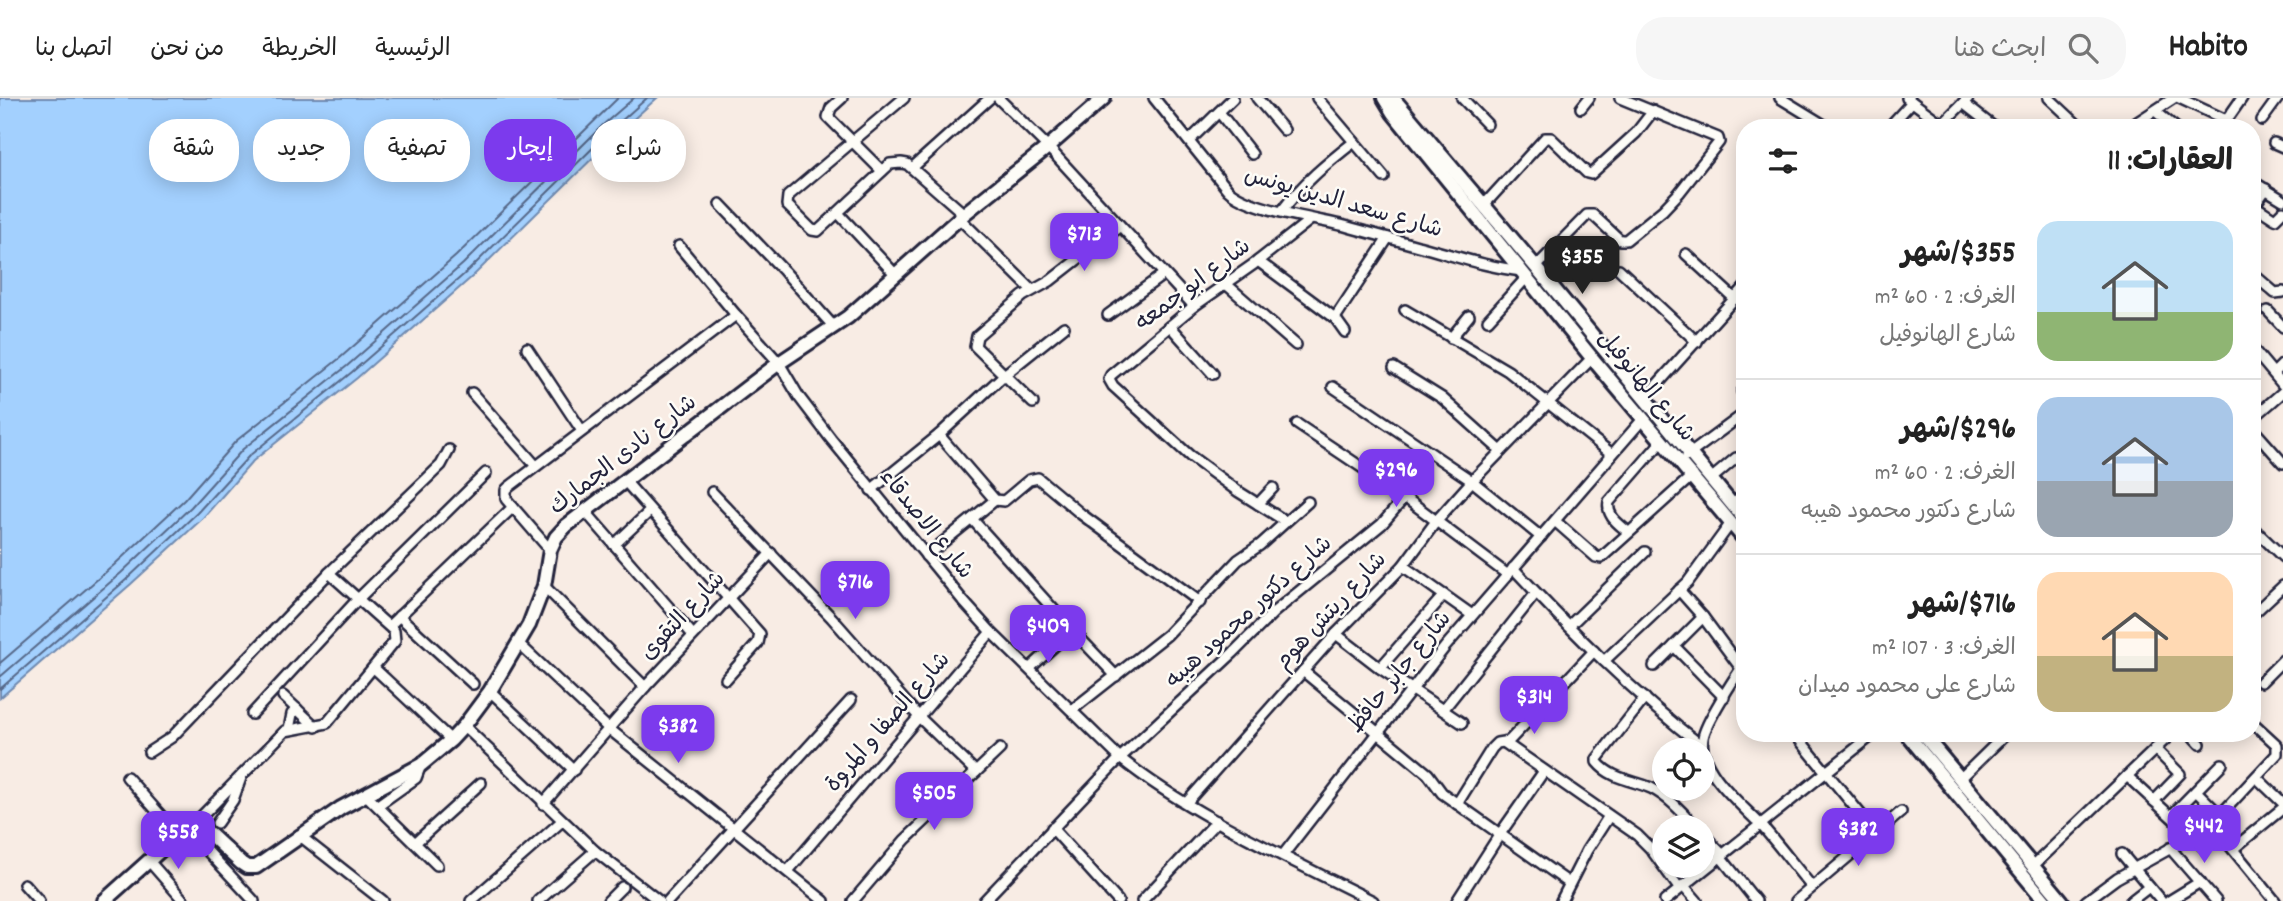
<!DOCTYPE html>
<html lang="ar">
<meta charset="utf-8">
<style>
:root{--surface:#fff;--page:#f6f6f6;--text:#222;--muted:#767676;--line:#e0e0e0;--accent:#7c3aed}
body{margin:0;font-family:Dekko,"Playpen Sans Arabic",sans-serif;background:var(--page);color:var(--text);direction:rtl;height:100vh;display:flex;flex-direction:column;font-size:26px;white-space:nowrap}
*{box-sizing:border-box;margin:0}
p{font-size:23px;color:var(--muted)}
.icon{flex:none;width:38px;height:38px;fill:none;stroke:currentColor;stroke-width:2;stroke-linecap:round;stroke-linejoin:round}
.map{position:relative;flex:1;overflow:hidden;direction:ltr}
.side{position:absolute;left:1736px;top:21px;width:525px;height:623px;display:flex;flex-direction:column;background:var(--surface);border-radius:28px;box-shadow:0 4px 18px #0003;direction:rtl}
.side>*{flex:none}
.banner{position:absolute;left:21px;top:21px;width:665px;height:63px;direction:rtl;display:flex;gap:14px}
.fabs{position:absolute;left:1652px;top:640px;display:grid;gap:14px}
.fabs a{display:grid;place-items:center;width:63px;height:63px;border-radius:50%;background:var(--surface);box-shadow:0 4px 18px #0003;font-size:35px}
.price{position:absolute;translate:-50% -60px;padding:0 16px;border-radius:14px;background:var(--accent);color:#fff;font-size:23px;line-height:46px;filter:drop-shadow(0 2px 4px #0008)}
.price::after{content:'';position:absolute;left:50%;top:42px;width:21px;height:16px;margin-left:-10px;background:inherit;clip-path:polygon(0 0,100% 0,50% 100%)}
.price.current{background:#222;color:#fff}
ul{padding:0;list-style:none}
li{display:flex;align-items:center;gap:21px;height:175px;padding:0 28px}
li+li{border-top:2px solid var(--line)}
li span{display:grid;place-items:center;flex:none;width:196px;height:140px;border-radius:21px;color:#555}
li>.icon{margin-inline-start:auto}
span .icon{width:84px;height:84px;fill:#fffc;stroke-width:1}
li b{font-size:30px}
h2{display:flex;justify-content:space-between;align-items:center;height:84px;padding:0 28px;font-size:30px}
.tag{padding:0 24px;border-radius:28px;background:var(--surface);box-shadow:0 4px 18px #0003;font-size:24px;line-height:63px}
.tag.current{background:var(--accent);color:#fff}
header{display:flex;align-items:center;gap:42px;box-sizing:border-box;height:98px;padding:0 35px;background:var(--surface);border-bottom:2px solid var(--line)}
header strong{font-size:33px}
nav{display:flex;gap:38px;margin-inline-start:auto;font-size:24px}
.search{width:490px;height:63px;background:var(--page);display:flex;align-items:center;gap:18px;box-sizing:border-box;padding:0 24px;border-radius:28px;color:var(--muted);font-size:26px}
.map>svg:first-child{display:block}
</style>
<header>
<strong>Habito</strong>
<div class="search"><svg class="icon" aria-label="search" viewBox="0 0 24 24"><circle cx="10" cy="10" r="6"/><path d="M15 15l6 6"/></svg>ابحث هنا</div>
<nav><a>الرئيسية</a><a>الخريطة</a><a>من نحن</a><a>اتصل بنا</a></nav>
</header>
<div class="map">
<svg width="2283" height="803" viewBox="0 0 2283 803">
<rect width="100%" height="100%" fill="#f8ece4"/>
<filter id="ink" filterUnits="userSpaceOnUse"><feTurbulence type="fractalNoise" baseFrequency=".0143" numOctaves="2"/><feDisplacementMap in="SourceGraphic" scale="14" xChannelSelector="R" yChannelSelector="G"/><feConvolveMatrix kernelMatrix="1 2 1 2 8 2 1 2 1" color-interpolation-filters="sRGB"/></filter>
<g filter="url(#ink)">
<polygon fill="#a3d0fe" stroke="#6f8ab0" stroke-width="2" points="0,0 657,0 615,38 473,178 357,280 253,363 203,420 131,486 0,600"/>
<g fill="none" stroke-linecap="round" stroke-linejoin="round">
<g stroke="#566889" stroke-width="2">
<polyline points="0,565 114,467 184,402 236,343 340,260 456,158 618,0"/>
<polyline points="0,579 121,475 191,409 243,351 347,268 463,166 604,26 634,0"/>
<polyline points="0,591 127,481 197,415 249,358 352,274 469,172 610,33 647,0"/>
</g>
<g stroke="#22223b" stroke-width="14">
<g id="street">
<polyline points="842,0 831,10 828,19 882,73"/>
<polyline points="904,0 788,98 787,107 812,132 818,133 890,66 901,65 907,66 964,116"/>
<polyline points="998,0 1048,49 1194,208"/>
<path d="M1154,0L1228,92C1248,111 1316,121 1345,128C1369,135 1394,141 1418,148C1453,157 1485,169 1522,173"/>
<polyline points="1257,0 1284,32"/>
<polyline points="1317,0 1384,79"/>
<polyline points="1462,0 1487,26"/>
<polyline points="1780,0 1829,30"/>
<polyline points="1907,0 1942,26"/>
<polyline points="2049,0 2081,30"/>
<polyline points="2179,0 2224,21 2228,20 2242,0"/>
<polyline points="1963,5 1995,30"/>
<polyline points="1581,10 1589,0"/>
<polyline points="2155,13 2176,30"/>
<polyline points="1219,14 1252,56"/>
<polyline points="2262,22 2278,0"/>
<polyline points="1940,28 1968,0"/>
<polyline points="1888,30 1912,4"/>
<polyline points="2128,30 2174,0"/>
<polyline points="1189,43 1233,0"/>
<polyline points="2274,45 2283,49"/>
<polyline points="912,70 990,0"/>
<polyline points="2252,83 2283,102"/>
<polyline points="720,106 784,173 834,229"/>
<polyline points="1484,107 1545,40 1551,40 1587,75 1591,76 1636,35 1653,13"/>
<polyline points="2255,108 2275,121 2283,113"/>
<polyline points="2252,111 2266,91"/>
<path d="M1282,113C1303,85 1327,65 1354,44"/>
<polyline points="838,115 896,177"/>
<polyline points="959,120 1032,192"/>
<path d="M679,148L736,217L779,265L799,299L831,341L964,504L991,534L1120,660C1192,718 1291,761 1373,803"/>
<polyline points="1686,156 1735,201"/>
<polyline points="1258,163 1335,220 1345,234"/>
<polyline points="1536,169 1587,117 1593,117 1620,142 1626,142 1663,112 1679,95 1719,44 1718,40 1620,0"/>
<polyline points="1619,171 1697,244"/>
<polyline points="2252,175 2275,195 2283,194"/>
<polyline points="1226,186 1296,247"/>
<polyline points="1405,212 1508,273 1612,356"/>
<polyline points="2268,213 2283,229"/>
<polyline points="1108,217 1164,176"/>
<polyline points="1335,220 1388,140"/>
<polyline points="1488,222 1527,179"/>
<polyline points="1170,228 1213,276"/>
<polyline points="1451,240 1469,218"/>
<polyline points="527,250 582,333"/>
<polyline points="2252,250 2283,287"/>
<polyline points="1394,270 1442,300 1501,353"/>
<polyline points="2274,275 2283,266"/>
<polyline points="1333,289 1472,383 1541,439"/>
<polyline points="1742,294 1745,296"/>
<polyline points="472,295 536,368"/>
<polyline points="1645,300 1745,189"/>
<polyline points="1033,305 975,248 977,238 1023,198 1050,183 1119,129"/>
<polyline points="2252,321 2283,294"/>
<polyline points="1297,326 1391,389 1508,477"/>
<polyline points="2252,330 2283,365"/>
<polyline points="939,337 995,402 1004,403 1029,382 1038,380 1081,416 1200,504"/>
<polyline points="1687,358 1745,315"/>
<polyline points="1711,381 1736,360"/>
<polyline points="625,383 760,536 758,545 726,581"/>
<polyline points="871,392 939,337 1004,277 1064,229"/>
<polyline points="712,394 832,520 920,620 976,674"/>
<polyline points="1258,406 1273,390"/>
<polyline points="1732,407 1745,396"/>
<polyline points="585,413 693,537"/>
<polyline points="972,421 1072,532 1116,578"/>
<polyline points="1285,423 1239,394 1190,358 1113,288 1109,281 1111,277 1194,208 1254,166 1310,122"/>
<polyline points="1555,423 1596,459 1601,460 1693,377"/>
<polyline points="2255,432 2283,459"/>
<path d="M1628,434C1619,426 1606,418 1609,404L1662,343"/>
<polyline points="614,447 650,413"/>
<polyline points="550,452 506,401 506,392 509,389 736,217"/>
<polyline points="926,458 995,402"/>
<polyline points="1403,468 1472,517"/>
<path d="M1513,470C1572,533 1633,595 1702,648"/>
<polyline points="544,488 645,589"/>
<polyline points="1679,492 1703,519 1743,573"/>
<polyline points="2252,517 2283,488"/>
<polyline points="399,518 473,586"/>
<polyline points="389,528 513,409"/>
<polyline points="1569,528 1645,454"/>
<polyline points="1336,536 1380,570 1462,625"/>
<polyline points="518,545 608,630 824,803"/>
<polyline points="1674,548 1724,599"/>
<polyline points="1604,563 1688,484 1731,425"/>
<path d="M1745,565C1735,579 1705,625 1703,640C1697,671 1742,707 1761,727C1779,747 1795,769 1812,789"/>
<polyline points="1654,568 1703,519"/>
<polyline points="374,570 451,642"/>
<polyline points="1030,570 1072,532"/>
<polyline points="1380,570 1444,497"/>
<polyline points="1303,573 1428,676 1442,695 1569,785"/>
<polyline points="2261,584 2283,562"/>
<polyline points="490,593 574,672"/>
<polyline points="283,598 316,629"/>
<path d="M1645,600L1597,661V664C1611,681 1632,682 1651,690C1669,699 1683,715 1697,730"/>
<polyline points="1072,612 1167,537 1238,462 1260,447 1308,404"/>
<polyline points="1443,612 1536,495"/>
<polyline points="252,616 358,501 486,375"/>
<polyline points="464,628 595,753 659,803"/>
<polyline points="289,631 292,616 297,611"/>
<polyline points="1794,635 1876,735"/>
<polyline points="2190,635 2200,646"/>
<polyline points="1505,645 1637,737 1650,750 1679,790"/>
<polyline points="149,654 172,639 329,475 441,367 449,352"/>
<polyline points="2127,678 2204,749"/>
<polyline points="127,679 178,737"/>
<polyline points="2256,679 2283,705"/>
<polyline points="1960,681 2007,635"/>
<polyline points="2196,693 2221,718"/>
<polyline points="365,696 437,767"/>
<polyline points="2154,703 2180,676 2155,651"/>
<polyline points="1187,704 1336,536 1403,468 1437,422 1472,383 1592,260"/>
<polyline points="543,706 645,589 771,455"/>
<polyline points="1457,706 1492,650 1497,645 1509,643 1594,553"/>
<polyline points="378,707 416,680 421,667"/>
<polyline points="2171,718 2222,666"/>
<polyline points="195,725 285,633 327,625 395,543 394,533 329,475"/>
<polyline points="217,725 233,702 242,677"/>
<polyline points="2213,727 2275,803"/>
<polyline points="186,730 254,803"/>
<polyline points="1052,730 1118,803"/>
<polyline points="1703,736 1722,756"/>
<polyline points="299,737 383,803"/>
<polyline points="415,745 481,685"/>
<polyline points="2170,750 2216,803"/>
<polyline points="2233,751 2283,710"/>
<polyline points="2122,756 2161,803"/>
<polyline points="1283,757 1445,549 1643,321"/>
<polyline points="1720,758 1756,803"/>
<polyline points="149,763 184,803"/>
<polyline points="2033,768 2172,635"/>
<polyline points="788,773 991,534"/>
<polyline points="24,786 39,803"/>
<polyline points="1683,787 1697,803"/>
<polyline points="471,803 562,723"/>
<polyline points="538,803 595,753"/>
<polyline points="608,803 622,789"/>
<polyline points="668,803 851,602"/>
<polyline points="853,803 905,742 1000,651"/>
<polyline points="984,803 1120,660 1233,555 1274,514 1382,426 1405,399"/>
<polyline points="1142,803 1217,723"/>
<polyline points="1457,803 1500,736 1544,673"/>
<polyline points="1561,803 1587,752 1609,718"/>
<polyline points="1665,803 1875,635"/>
<polyline points="1796,803 1901,714"/>
<polyline points="2086,803 2117,780 2209,729 2277,656 2277,647 2252,624"/>
<polyline points="2131,803 2149,789"/>
<polyline points="2169,803 2200,784"/>
</g>
</g>
<g stroke="#22223b" stroke-width="18">
<g id="secondary">
<polyline points="1384,0 1393,15 1592,260 1745,442"/>
<polyline points="1393,0 1536,169 1745,422"/>
<polyline points="1906,635 2045,803"/>
<polyline points="1922,635 2062,803"/>
<polyline points="104,803 191,725 200,727 241,765 247,769 256,769 341,710 421,667 451,642 464,628 490,593 529,527 544,488 550,452 556,439 566,428 779,265 848,219 964,116 1048,49 1104,0"/>
</g>
</g>
<use href="#street" stroke="#fdfcf7" stroke-width="9"/>
<use href="#secondary" stroke="#fdfcf7" stroke-width="12"/>
</g>
</g>
<g text-anchor="middle" dominant-baseline="central" stroke-width="5" stroke-linejoin="round" paint-order="stroke">
<g font-size="23" fill="#22223b" stroke="#fdfcf7">
<text transform="translate(1343 106) rotate(16)">شارع سعد الدين يونس</text>
<text transform="translate(1194 188) rotate(-37)">شارع ابو جمعه</text>
<text transform="translate(1645 289) rotate(50)">شارع الهانوفيل</text>
<text transform="translate(624 358) rotate(-38)">شارع نادى الجمارك</text>
<text transform="translate(925 427) rotate(51)">شارع الاصدقاء</text>
<text transform="translate(1332 514) rotate(-47)">شارع ريتش هوم</text>
<text transform="translate(1250 515) rotate(-42)">شارع دكتور محمود هيبه</text>
<text transform="translate(684 519) rotate(-47)">شارع التقوى</text>
<text transform="translate(1401 575) rotate(-51)">شارع جابر حافظ</text>
<text transform="translate(889 625) rotate(-49)">شارع الصفا و المروة</text>
</g>
</g>
</svg>
<div class="fabs">
<a><svg class="icon" aria-label="locate" viewBox="0 0 24 24"><circle cx="12" cy="12" r="6"/><path d="M12 2v4M12 18v4M2 12h4M18 12h4"/></svg></a>
<a><svg class="icon" aria-label="layers" viewBox="0 0 24 24"><path d="M12 4l9 5-9 5-9-5zM3 14l9 5 9-5"/></svg></a>
</div>
<b class="price" style="left:1084px;top:175px">$713</b>
<b class="price current" style="left:1582px;top:198px">$355</b>
<b class="price" style="left:1396px;top:411px">$296</b>
<b class="price" style="left:855px;top:523px">$716</b>
<b class="price" style="left:1048px;top:567px">$409</b>
<b class="price" style="left:1534px;top:638px">$314</b>
<b class="price" style="left:678px;top:667px">$382</b>
<b class="price" style="left:934px;top:734px">$505</b>
<b class="price" style="left:2204px;top:767px">$442</b>
<b class="price" style="left:1858px;top:770px">$382</b>
<b class="price" style="left:178px;top:773px">$558</b>
<div class="banner">
<a class="tag">شراء</a>
<a class="tag current">إيجار</a>
<a class="tag">تصفية</a>
<a class="tag">جديد</a>
<a class="tag">شقة</a>
</div>
<section class="side">
<h2>العقارات: 11<svg class="icon" aria-label="filters" viewBox="0 0 24 24"><path d="M4 7h16M4 17h16"/><circle cx="9" cy="7" r="2"/><circle cx="15" cy="17" r="2"/></svg></h2>
<ul>
<li><span style="background:linear-gradient(#bfe0f5 65%,#8fb573 0)"><svg class="icon" aria-label="home" viewBox="0 0 24 24"><path d="M3 11l9-7 9 7M6 9v11h12V9"/></svg></span><div><b>$355/شهر</b><p>الغرف: 2 · 60 m²</p><p>شارع الهانوفيل</p></div></li>
<li><span style="background:linear-gradient(#a9c7e8 60%,#9aa5b1 0)"><svg class="icon" aria-label="home" viewBox="0 0 24 24"><path d="M3 11l9-7 9 7M6 9v11h12V9"/></svg></span><div><b>$296/شهر</b><p>الغرف: 2 · 60 m²</p><p>شارع دكتور محمود هيبه</p></div></li>
<li><span style="background:linear-gradient(#ffd9b3 60%,#c2b280 0)"><svg class="icon" aria-label="home" viewBox="0 0 24 24"><path d="M3 11l9-7 9 7M6 9v11h12V9"/></svg></span><div><b>$716/شهر</b><p>الغرف: 3 · 107 m²</p><p>شارع على محمود ميدان</p></div></li>
</ul>
</section>
</div>
